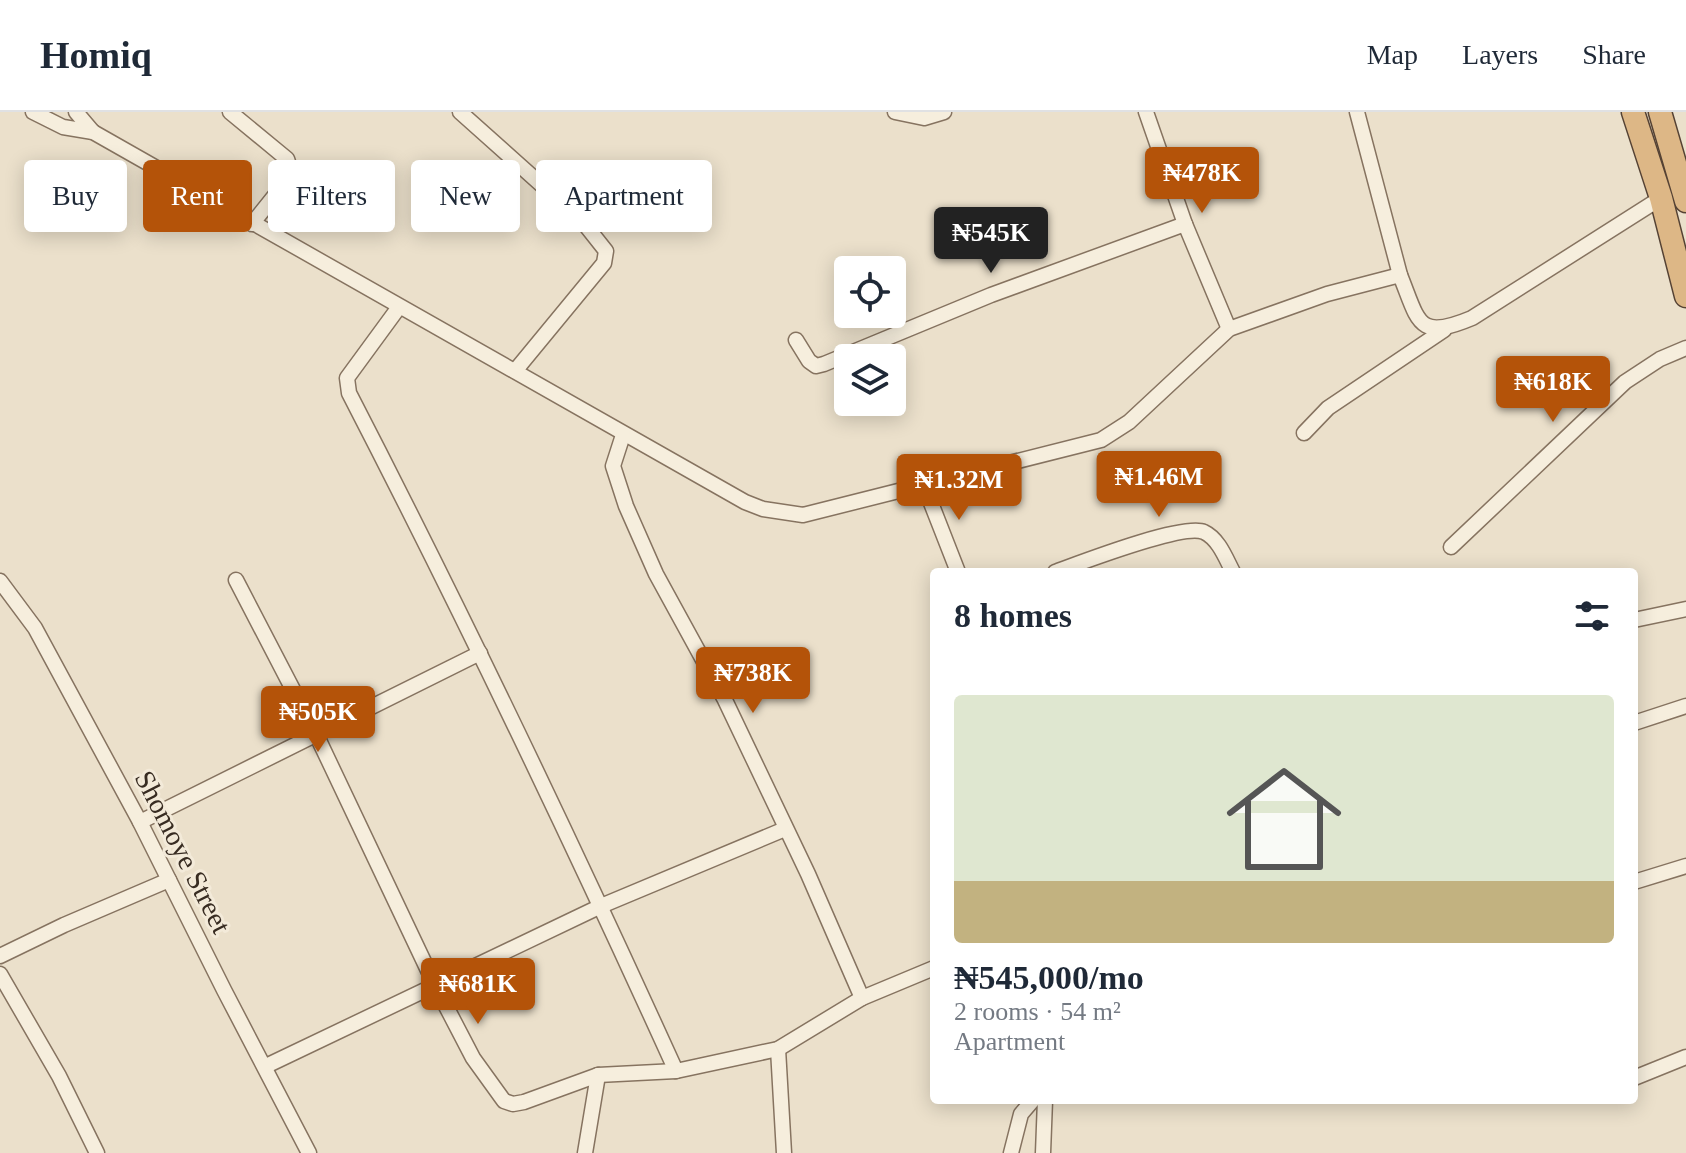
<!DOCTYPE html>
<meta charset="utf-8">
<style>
:root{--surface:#fff;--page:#f6f6f7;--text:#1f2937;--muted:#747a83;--line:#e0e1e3;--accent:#b45309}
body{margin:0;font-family:"Times New Roman",serif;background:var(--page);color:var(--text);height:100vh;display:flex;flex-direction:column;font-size:30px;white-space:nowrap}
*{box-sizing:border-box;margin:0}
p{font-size:26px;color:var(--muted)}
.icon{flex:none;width:44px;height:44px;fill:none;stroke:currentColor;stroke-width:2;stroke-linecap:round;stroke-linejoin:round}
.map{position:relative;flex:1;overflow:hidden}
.sheet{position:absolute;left:930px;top:456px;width:708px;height:536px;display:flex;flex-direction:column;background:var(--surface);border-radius:8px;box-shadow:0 4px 20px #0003}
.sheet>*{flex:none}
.top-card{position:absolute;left:24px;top:48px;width:760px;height:72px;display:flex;gap:16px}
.tools{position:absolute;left:834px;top:144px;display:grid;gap:16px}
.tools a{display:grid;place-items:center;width:72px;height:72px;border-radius:8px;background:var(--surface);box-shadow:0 4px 20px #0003;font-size:40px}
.price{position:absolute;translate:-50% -68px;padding:0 18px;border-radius:8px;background:var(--accent);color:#fff;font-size:26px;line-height:52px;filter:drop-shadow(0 2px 4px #0008)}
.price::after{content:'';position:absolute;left:50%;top:48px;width:24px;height:18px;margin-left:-12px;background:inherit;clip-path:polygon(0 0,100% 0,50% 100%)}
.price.on{background:#222;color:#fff}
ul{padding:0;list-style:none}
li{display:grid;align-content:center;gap:16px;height:424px;padding:0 24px}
li span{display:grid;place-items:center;height:248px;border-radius:8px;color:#555}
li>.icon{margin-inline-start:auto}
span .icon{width:144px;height:144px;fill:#fffc;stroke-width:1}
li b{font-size:34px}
h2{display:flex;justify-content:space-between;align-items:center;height:96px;padding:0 24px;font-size:34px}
.chip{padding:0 28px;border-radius:8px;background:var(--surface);box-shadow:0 4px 20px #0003;font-size:28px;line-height:72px}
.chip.on{background:var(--accent);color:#fff}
header{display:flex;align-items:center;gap:48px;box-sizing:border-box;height:112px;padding:0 40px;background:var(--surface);border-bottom:2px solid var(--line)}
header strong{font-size:38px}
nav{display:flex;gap:44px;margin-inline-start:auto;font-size:28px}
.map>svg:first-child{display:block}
</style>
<header>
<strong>Homiq</strong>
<nav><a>Map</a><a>Layers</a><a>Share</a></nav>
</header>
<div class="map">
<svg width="1686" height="1041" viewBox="0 0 1686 1041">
<rect width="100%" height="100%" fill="#ebe0cb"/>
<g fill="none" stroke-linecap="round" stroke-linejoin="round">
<g stroke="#867360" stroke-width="17">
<g id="minor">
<path d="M33,0L63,15L93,20L745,390L763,397L803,403L1101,328L1129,310L1229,217L1327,182L1400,163C1419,210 1417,229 1472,206L1661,86"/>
<polyline points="76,0 93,20"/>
<polyline points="230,0 287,47 292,62 252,112"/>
<polyline points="460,0 583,110 606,139 604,151 515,259"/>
<polyline points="895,0 924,6 944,0"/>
<polyline points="1146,0 1185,112 1229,217"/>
<polyline points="1357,0 1400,163"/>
<path d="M399,195L347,266L349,281C464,504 572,730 676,959"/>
<polyline points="796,228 809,249 816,254 824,252 991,183 1185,112"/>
<polyline points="1304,321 1328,296 1444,218"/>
<polyline points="623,323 613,354 626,394 656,462 725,588 808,762 862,886"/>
<polyline points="924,373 958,460"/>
<polyline points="1451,435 1625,270 1660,247 1686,236"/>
<path d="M1055,460C1080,451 1183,411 1204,420C1219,427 1226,447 1233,460"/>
<polyline points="236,468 316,622 435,873 473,946 504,989 513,992 524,990 598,963 676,959 778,937 862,886 934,856"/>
<polyline points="0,469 35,516 140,710 224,878 309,1041"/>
<polyline points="1634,508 1686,497"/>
<polyline points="1634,611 1686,594"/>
<polyline points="140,710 480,541"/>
<polyline points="1634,770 1686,754"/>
<polyline points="0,844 64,813 169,768"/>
<polyline points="0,862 59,964 97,1041"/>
<polyline points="778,937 784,1041"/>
<polyline points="266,954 601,794 785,717"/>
<polyline points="1634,966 1686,945"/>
<polyline points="585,1041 598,963"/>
<polyline points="1011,1041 1021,1002 1033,988"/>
<polyline points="1043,1041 1045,988"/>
</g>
</g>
<g stroke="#554234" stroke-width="25">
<g id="trunk">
<polyline points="1633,0 1661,86 1686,184"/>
<polyline points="1660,0 1686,89"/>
</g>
</g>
<use href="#minor" stroke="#f6eedd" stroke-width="14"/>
<use href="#trunk" stroke="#ddb786" stroke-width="22"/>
</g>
<g text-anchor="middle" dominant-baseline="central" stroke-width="6" stroke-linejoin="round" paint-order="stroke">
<g font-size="28" fill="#382c22" stroke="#f3ead9">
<text transform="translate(183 740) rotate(63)">Shomoye Street</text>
</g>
</g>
</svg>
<div class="tools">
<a><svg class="icon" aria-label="locate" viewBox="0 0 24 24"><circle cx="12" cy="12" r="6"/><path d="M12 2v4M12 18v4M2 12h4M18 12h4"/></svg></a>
<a><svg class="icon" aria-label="layers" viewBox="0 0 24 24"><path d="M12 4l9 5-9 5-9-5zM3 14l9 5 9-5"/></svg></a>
</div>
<b class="price" style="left:1202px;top:103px">₦478K</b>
<b class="price on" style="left:991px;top:163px">₦545K</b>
<b class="price" style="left:1553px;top:312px">₦618K</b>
<b class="price" style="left:1159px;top:407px">₦1.46M</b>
<b class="price" style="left:959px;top:410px">₦1.32M</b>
<b class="price" style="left:753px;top:603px">₦738K</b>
<b class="price" style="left:318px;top:642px">₦505K</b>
<b class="price" style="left:478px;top:914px">₦681K</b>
<div class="top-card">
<a class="chip">Buy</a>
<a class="chip on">Rent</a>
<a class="chip">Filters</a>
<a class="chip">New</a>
<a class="chip">Apartment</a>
</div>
<section class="sheet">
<h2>8 homes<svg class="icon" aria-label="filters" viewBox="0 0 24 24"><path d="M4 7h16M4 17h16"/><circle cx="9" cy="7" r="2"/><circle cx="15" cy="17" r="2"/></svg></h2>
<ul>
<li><span style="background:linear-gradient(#dfe7d0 75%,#c2b280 0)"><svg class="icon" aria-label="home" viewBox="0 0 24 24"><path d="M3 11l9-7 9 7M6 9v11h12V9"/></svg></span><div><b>₦545,000/mo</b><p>2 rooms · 54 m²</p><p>Apartment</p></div></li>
</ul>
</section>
</div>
